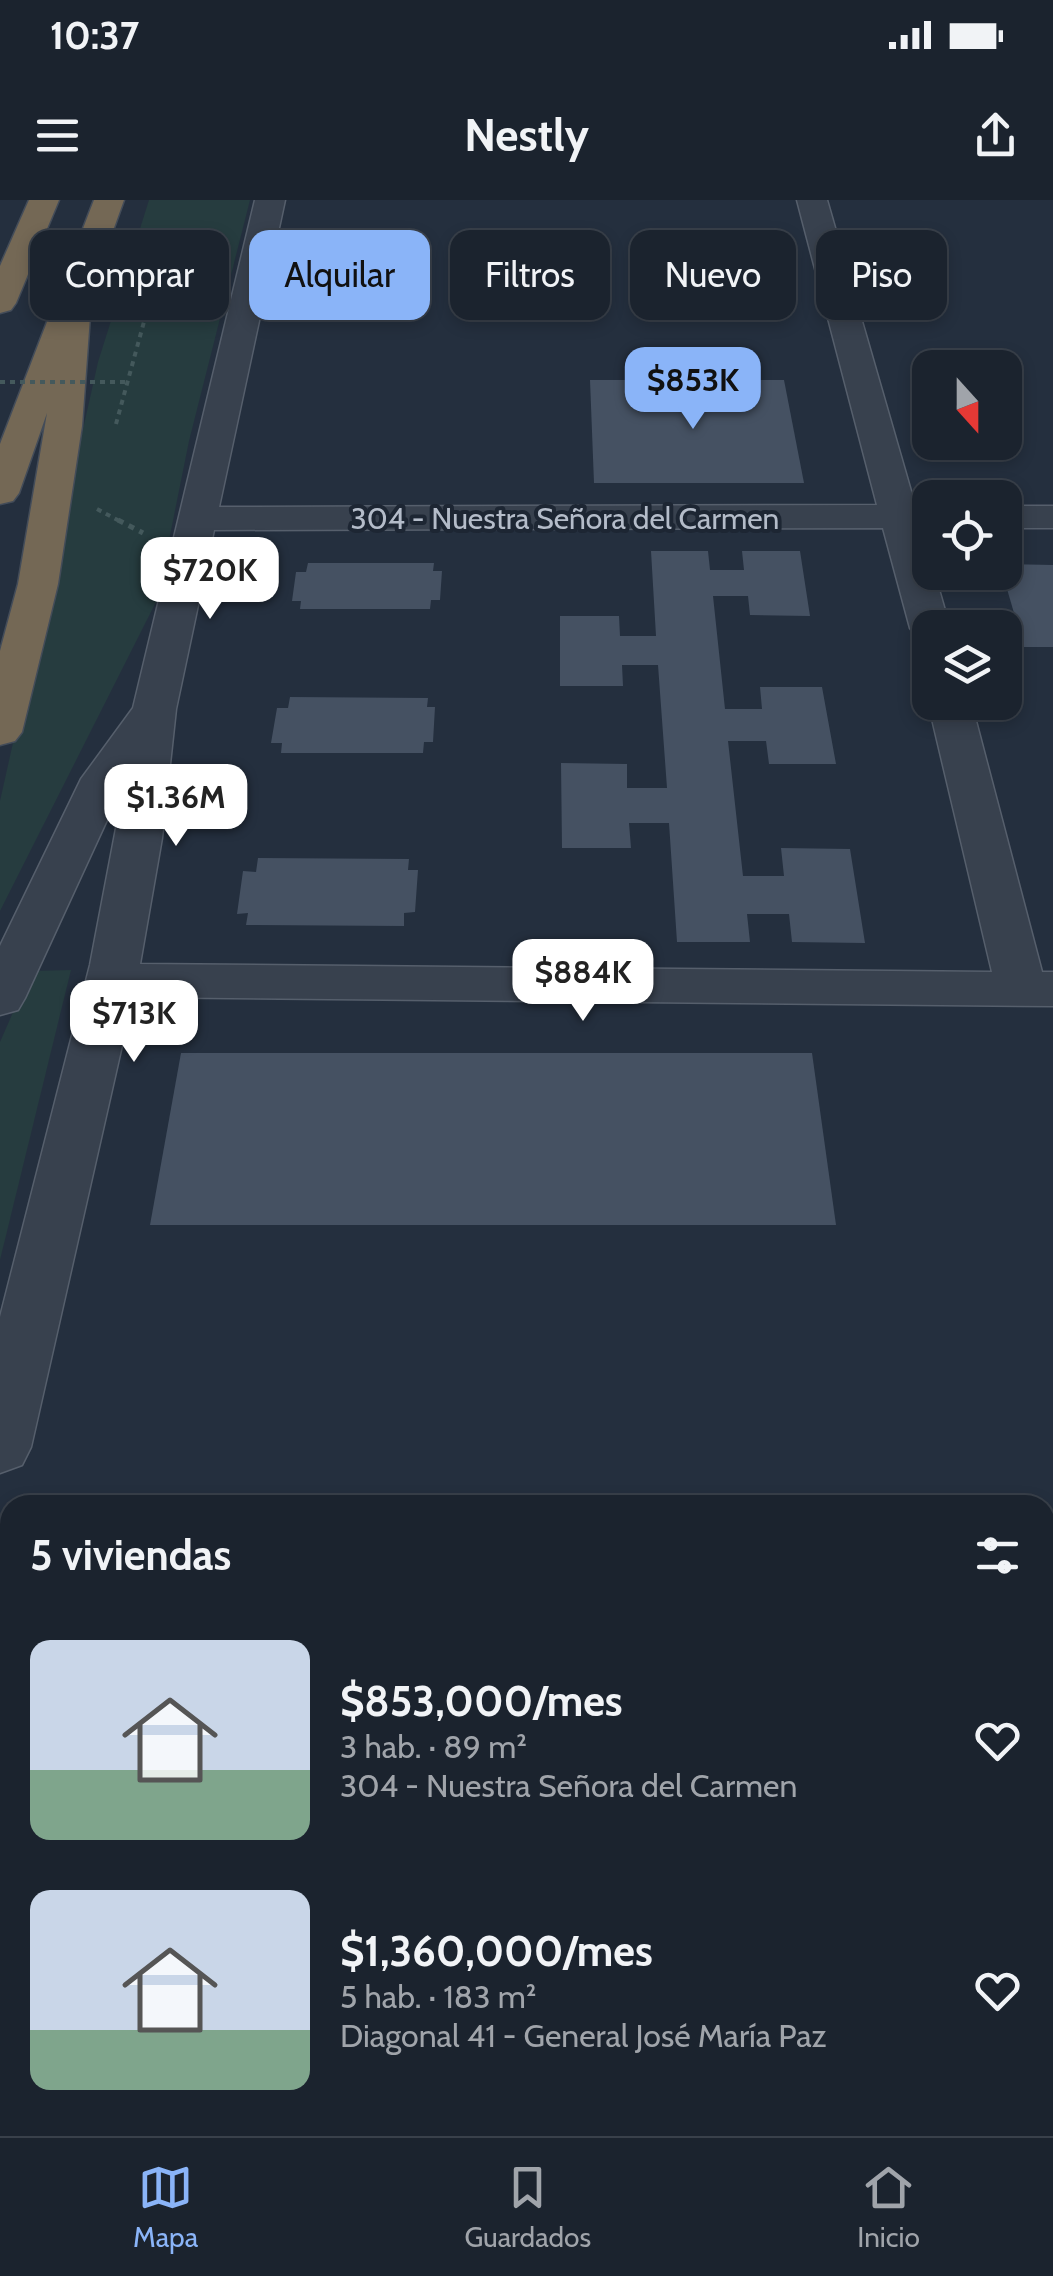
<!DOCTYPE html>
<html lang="es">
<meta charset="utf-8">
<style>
:root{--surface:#1b232e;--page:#282f3a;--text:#f1f3f6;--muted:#a0a4aa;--line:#39404a;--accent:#8ab4f8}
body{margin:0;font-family:Cabin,sans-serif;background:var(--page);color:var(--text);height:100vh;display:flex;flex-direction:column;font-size:38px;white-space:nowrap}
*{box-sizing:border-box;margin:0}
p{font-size:32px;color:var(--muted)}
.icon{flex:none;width:55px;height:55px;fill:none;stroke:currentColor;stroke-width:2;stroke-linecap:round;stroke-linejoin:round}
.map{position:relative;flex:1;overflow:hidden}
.sheet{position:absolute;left:0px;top:1295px;width:1055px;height:642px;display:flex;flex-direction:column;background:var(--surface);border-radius:30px 30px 0 0;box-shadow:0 5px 15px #0003,0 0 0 2px var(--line)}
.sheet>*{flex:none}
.banner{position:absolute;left:30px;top:30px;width:995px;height:90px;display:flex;gap:20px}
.needle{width:65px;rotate:159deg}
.buttons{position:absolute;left:912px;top:150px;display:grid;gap:20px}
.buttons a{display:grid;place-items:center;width:110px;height:110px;border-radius:20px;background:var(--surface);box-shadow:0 5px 15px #0003,0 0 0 2px var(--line);font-size:50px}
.price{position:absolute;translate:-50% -85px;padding:0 22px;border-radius:20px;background:#fff;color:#222;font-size:32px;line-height:65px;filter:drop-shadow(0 2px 5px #0008)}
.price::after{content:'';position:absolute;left:50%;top:60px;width:30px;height:22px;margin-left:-15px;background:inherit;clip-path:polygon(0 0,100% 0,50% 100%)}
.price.on{background:var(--accent);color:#111}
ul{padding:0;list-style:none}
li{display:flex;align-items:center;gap:30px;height:250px;padding:0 30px}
li span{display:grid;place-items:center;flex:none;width:280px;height:200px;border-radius:20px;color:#555}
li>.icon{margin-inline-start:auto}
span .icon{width:120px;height:120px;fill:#fffc;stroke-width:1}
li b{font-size:42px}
h2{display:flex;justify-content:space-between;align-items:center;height:120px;padding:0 30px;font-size:42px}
.chip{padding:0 35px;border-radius:20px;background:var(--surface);box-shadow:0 5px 15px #0003,0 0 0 2px var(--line);font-size:35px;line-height:90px}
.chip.on{background:var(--accent);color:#111}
.status{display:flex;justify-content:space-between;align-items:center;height:70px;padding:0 50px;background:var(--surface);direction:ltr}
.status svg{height:28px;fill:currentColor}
header{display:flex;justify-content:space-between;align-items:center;height:130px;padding:0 30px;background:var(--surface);font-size:45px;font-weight:700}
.dock{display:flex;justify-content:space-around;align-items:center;height:140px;border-top:2px solid var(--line);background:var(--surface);font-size:28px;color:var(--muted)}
.dock a{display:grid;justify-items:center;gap:5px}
.dock .on{color:var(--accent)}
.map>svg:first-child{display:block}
</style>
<div class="status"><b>10:37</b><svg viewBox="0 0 49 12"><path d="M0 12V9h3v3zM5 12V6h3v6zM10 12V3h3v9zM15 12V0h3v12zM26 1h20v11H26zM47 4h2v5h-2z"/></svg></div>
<header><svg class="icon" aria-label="menu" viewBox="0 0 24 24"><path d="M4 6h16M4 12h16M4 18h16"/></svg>Nestly<svg class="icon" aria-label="share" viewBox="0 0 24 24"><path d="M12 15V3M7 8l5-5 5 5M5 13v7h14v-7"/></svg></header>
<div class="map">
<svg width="1053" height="1936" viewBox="0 0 1053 1936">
<rect width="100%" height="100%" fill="#242f3e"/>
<g fill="#263c3f">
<polygon points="149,0 250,0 189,241 157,400 0,711 0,601 98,162"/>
<polygon points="71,770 0,1060 0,842 31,771"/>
</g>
<g fill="#455162">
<polygon points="590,180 784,180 804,283 594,283"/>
<polygon points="651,351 708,351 710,370 744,370 742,351 800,351 810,416 750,415 748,396 713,396 725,509 762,509 760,487 822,487 836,564 769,564 766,541 728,541 743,676 784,676 781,648 850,649 865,743 792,742 789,714 747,714 750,742 677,742 669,623 629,623 631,648 562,648 561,563 627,564 627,588 667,588 658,465 622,465 623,486 560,486 560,416 619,416 620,436 656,436"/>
<polygon points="308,363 434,363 433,371 442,371 440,400 431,400 430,409 300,409 301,401 292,401 296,372 306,372"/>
<polygon points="1005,364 1053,365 1053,447 1024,447 1002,372"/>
<polygon points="290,497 428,498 427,507 435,507 433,542 424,542 423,553 281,553 282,543 271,543 277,508 288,508"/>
<polygon points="258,658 409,659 408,670 418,670 415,712 404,713 404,726 246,725 248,713 237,714 243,671 256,672"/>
<polygon points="181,853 812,853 836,1025 150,1025"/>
</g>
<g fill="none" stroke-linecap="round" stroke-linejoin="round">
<g stroke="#565f6c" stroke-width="3">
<g id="minor">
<polygon points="255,0 285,0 219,307 877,305 797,0 827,0 915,305 930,305 930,327 921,327 930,372 934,372 950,428 930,428 930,440 916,437 910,428 883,328 214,330 176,509 162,638 140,764 992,772 928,502 930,498 930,502 971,502 1042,772 1053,772 1053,806 133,797 31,1247 22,1265 0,1273 0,1117 90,765 125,581 25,798 18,810 0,815 0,746 81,579 133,508"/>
<rect x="1005" y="306" width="48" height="22"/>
</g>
</g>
<g stroke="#434c59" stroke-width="3">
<g id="highway">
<polygon points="29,0 59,0 16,103 11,110 0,113 0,66"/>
<polygon points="94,0 124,0 92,89 82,226 58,384 22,532 15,541 0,545 0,451 18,384 47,213 19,293 13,301 0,304 0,244"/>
</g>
</g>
<g stroke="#44595c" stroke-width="4" stroke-dasharray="5 5" stroke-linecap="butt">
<polyline points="116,224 162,56 214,55"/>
<polyline points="97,309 123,323"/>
</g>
<polyline stroke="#44595c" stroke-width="5" stroke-dasharray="6 6" stroke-linecap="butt" points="118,320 143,333"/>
<g stroke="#44595c" stroke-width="8" stroke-dasharray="10 10" stroke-linecap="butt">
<polyline points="1045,1762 1053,1758"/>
<polyline points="725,1928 729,1936"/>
<polyline points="649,1936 667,1928"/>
</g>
<use href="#minor" fill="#38414e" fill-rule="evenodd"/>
<use href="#highway" fill="#746855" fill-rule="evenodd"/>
<g stroke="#5a6575" stroke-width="10" stroke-dasharray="12 12" stroke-linecap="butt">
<polyline points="1045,1886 1053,1882"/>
<polyline points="943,1936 961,1928"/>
</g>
<polyline stroke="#44595c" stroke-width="4" stroke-dasharray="5 5" stroke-linecap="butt" points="0,182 127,182"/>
</g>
<g text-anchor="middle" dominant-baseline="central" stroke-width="8" stroke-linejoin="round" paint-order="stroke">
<g font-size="30" fill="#b4bcc9" stroke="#1d2633">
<text x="565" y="318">304 - Nuestra Señora del Carmen</text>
</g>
</g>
</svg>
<div class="buttons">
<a><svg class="needle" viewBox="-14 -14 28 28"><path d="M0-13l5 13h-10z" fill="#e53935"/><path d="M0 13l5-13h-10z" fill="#a0a4aa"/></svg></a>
<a><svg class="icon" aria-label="locate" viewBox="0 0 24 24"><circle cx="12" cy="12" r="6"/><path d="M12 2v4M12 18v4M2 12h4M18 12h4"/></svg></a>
<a><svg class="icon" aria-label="layers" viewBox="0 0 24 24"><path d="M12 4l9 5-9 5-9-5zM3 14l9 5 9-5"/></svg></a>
</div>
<b class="price on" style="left:693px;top:232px">$853K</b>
<b class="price" style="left:210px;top:422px">$720K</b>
<b class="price" style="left:176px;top:649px">$1.36M</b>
<b class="price" style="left:583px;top:824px">$884K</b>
<b class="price" style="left:134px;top:865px">$713K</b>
<div class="banner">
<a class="chip">Comprar</a>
<a class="chip on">Alquilar</a>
<a class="chip">Filtros</a>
<a class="chip">Nuevo</a>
<a class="chip">Piso</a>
</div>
<section class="sheet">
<h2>5 viviendas<svg class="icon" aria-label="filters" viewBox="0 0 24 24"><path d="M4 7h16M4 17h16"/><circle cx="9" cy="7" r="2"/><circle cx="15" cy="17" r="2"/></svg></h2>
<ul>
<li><span style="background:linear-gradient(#c9d6e8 65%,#7fa58c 0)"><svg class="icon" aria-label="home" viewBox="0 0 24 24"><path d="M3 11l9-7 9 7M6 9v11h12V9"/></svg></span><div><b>$853,000/mes</b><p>3 hab. · 89 m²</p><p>304 - Nuestra Señora del Carmen</p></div><svg class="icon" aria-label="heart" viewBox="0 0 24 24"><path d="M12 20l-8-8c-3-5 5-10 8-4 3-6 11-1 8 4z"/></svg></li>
<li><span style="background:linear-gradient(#c9d6e8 70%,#7fa58c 0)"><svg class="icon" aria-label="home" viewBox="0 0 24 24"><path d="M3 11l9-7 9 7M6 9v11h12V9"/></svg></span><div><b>$1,360,000/mes</b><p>5 hab. · 183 m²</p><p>Diagonal 41 - General José María Paz</p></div><svg class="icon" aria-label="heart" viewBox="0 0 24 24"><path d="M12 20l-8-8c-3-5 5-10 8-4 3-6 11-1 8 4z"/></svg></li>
</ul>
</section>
</div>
<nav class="dock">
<a class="on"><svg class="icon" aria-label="map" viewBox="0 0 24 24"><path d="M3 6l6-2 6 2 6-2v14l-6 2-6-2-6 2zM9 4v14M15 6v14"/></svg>Mapa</a>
<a><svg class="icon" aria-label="saved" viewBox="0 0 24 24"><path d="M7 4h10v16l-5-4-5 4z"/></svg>Guardados</a>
<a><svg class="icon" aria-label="home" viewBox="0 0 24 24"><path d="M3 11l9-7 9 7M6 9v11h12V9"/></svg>Inicio</a>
</nav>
